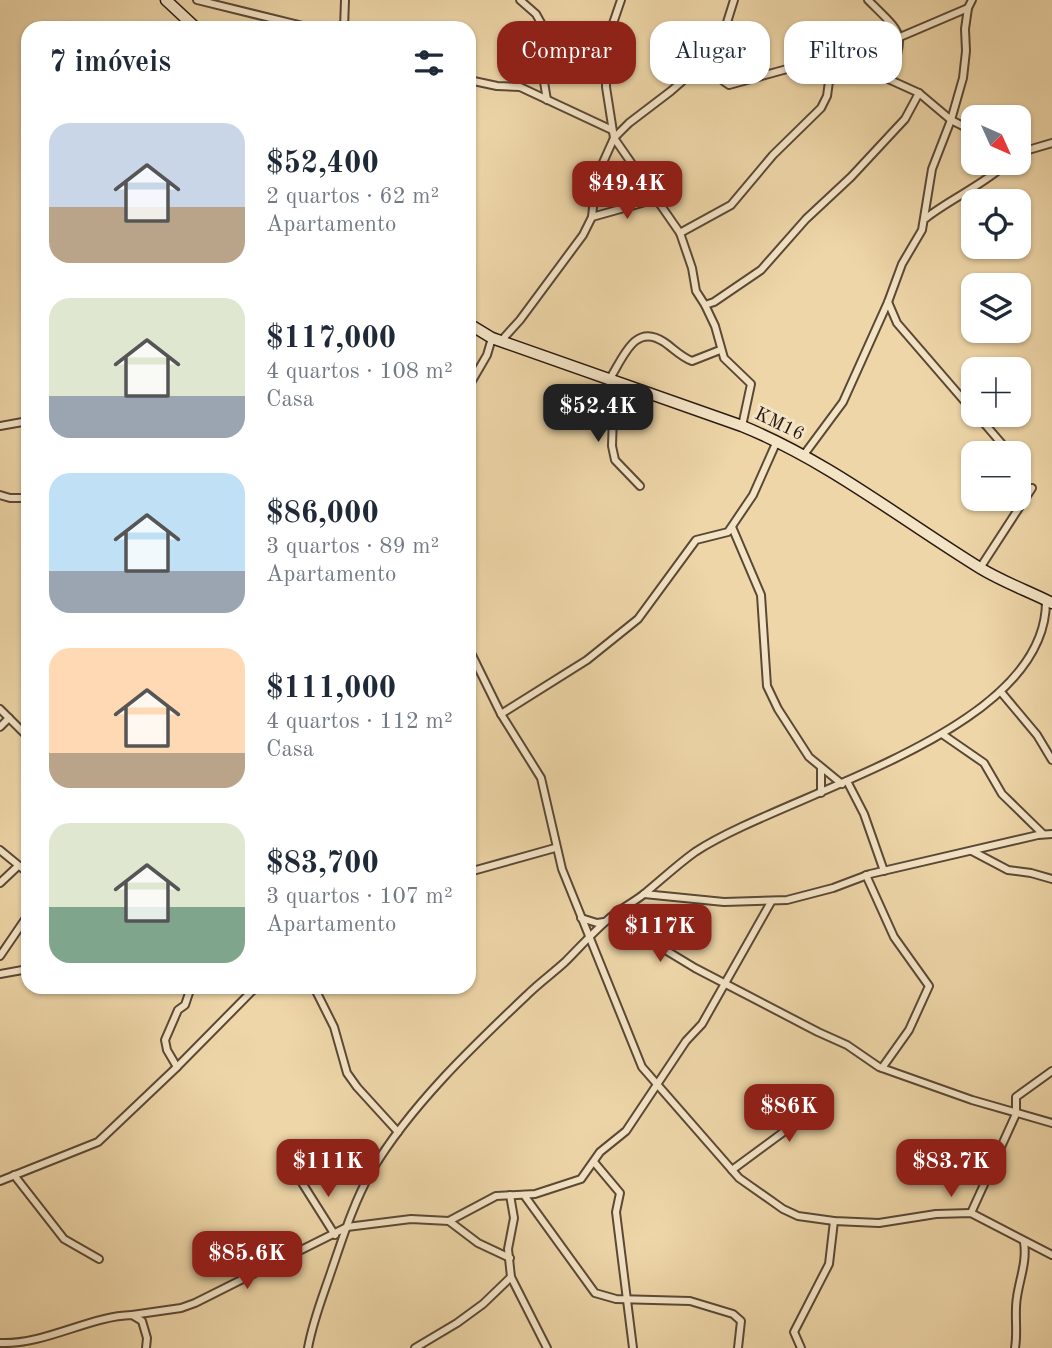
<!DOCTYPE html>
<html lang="pt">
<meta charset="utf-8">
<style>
:root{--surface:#fff;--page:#f2f2f3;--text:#1f2937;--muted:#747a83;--accent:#8f2418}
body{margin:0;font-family:"Old Standard TT",serif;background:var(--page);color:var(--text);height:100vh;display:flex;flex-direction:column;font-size:26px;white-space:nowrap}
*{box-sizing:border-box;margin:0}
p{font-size:23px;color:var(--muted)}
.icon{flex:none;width:38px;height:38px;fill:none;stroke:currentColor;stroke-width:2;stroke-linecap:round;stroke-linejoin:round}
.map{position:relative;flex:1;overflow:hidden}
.sheet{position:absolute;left:21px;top:21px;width:455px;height:973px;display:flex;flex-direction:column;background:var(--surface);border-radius:21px;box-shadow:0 2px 5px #0004}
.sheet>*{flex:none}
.guide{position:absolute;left:497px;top:21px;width:450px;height:63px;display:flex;gap:14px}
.needle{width:46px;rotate:135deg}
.tools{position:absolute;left:961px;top:105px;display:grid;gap:14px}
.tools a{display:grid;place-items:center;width:70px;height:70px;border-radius:14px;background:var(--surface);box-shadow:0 2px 5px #0004;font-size:35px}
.price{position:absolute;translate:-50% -60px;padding:0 16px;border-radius:14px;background:var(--accent);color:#fff;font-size:23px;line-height:46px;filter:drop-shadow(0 2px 4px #0008)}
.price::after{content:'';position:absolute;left:50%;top:42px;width:21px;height:16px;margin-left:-10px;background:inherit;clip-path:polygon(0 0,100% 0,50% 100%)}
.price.selected{background:#222;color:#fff}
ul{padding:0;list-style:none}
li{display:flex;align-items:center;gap:21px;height:175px;padding:0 28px}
li span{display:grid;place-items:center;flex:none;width:196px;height:140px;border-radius:21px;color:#555}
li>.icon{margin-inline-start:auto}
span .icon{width:84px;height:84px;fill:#fffc;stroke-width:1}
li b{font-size:30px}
h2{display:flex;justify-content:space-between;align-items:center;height:84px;padding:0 28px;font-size:30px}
.tag{padding:0 24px;border-radius:21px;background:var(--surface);box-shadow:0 2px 5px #0004;font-size:24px;line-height:63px}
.tag.selected{background:var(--accent);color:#fff}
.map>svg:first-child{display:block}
</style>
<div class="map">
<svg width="1052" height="1348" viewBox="0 0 1052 1348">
<rect width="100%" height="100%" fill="#eed6a8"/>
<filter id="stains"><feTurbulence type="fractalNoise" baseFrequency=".00286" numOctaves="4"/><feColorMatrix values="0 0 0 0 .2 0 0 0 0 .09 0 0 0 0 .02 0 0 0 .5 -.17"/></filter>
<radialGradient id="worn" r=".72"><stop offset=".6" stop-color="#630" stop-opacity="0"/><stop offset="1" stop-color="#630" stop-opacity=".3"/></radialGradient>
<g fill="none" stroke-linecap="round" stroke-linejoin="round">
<g stroke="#5a4836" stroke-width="10">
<g id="street">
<polyline points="197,0 311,28"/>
<polyline points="520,0 536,14 541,23 540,58 547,100"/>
<polyline points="621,0 609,35 607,49 606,87 614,138 680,233 692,268 696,291 705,305 715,326 724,358 751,384 742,426"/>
<path d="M868,0C903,35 906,31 889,78"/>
<polyline points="344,28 345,0"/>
<polyline points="900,37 968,8"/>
<polyline points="701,65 729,85 798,66 831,67 877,74 919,93 951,120 973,131"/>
<polyline points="541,72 589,63 607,49"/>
<polyline points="469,80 497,86 520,87 612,130"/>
<polyline points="1018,153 1052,143"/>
<polyline points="592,217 656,199"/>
<path d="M926,218C952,198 983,185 1007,163"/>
<polyline points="680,233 731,205 773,155 821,108 827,96 831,67"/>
<polyline points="888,302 897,323 973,411"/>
<polyline points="705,305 714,302 761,270 806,219 851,177 905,119 919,93"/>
<polyline points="501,341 520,320 583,235 592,217 596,178 614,138 629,123 671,91 712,55 723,35 734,0"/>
<path d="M609,380C623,359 634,322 664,342C673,348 681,357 692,361L720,350"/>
<polyline points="614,382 612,446 615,460 640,486"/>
<polyline points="469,386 487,355 492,338"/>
<polyline points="977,415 1002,444"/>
<polyline points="0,426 28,421"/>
<polyline points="803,456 843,402 888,302 902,264 922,230 932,169 951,120 963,78 966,51 965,29 968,8 972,0"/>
<polyline points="0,495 10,498 28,498"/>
<polyline points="732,527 761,595 767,686 778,709 809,757 842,784"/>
<polyline points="980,568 1032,488"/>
<polyline points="469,649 501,714 541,778 562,869 642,1067 739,1178 783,1209 798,1216 834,1221 879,1223 936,1214 971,1213 1052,1255"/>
<polyline points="1001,692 1037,735 1052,760"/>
<polyline points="0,709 28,737"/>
<polyline points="501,714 587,660 638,619 696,540 728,532 753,495 777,441"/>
<polyline points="0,727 9,718"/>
<polyline points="942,734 984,763 1002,794 1043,834"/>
<polyline points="821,768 821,793"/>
<polyline points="847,781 864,814 884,871"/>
<polyline points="0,850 28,873"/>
<polyline points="972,851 1008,870 1031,873 1052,879"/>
<polyline points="469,872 555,848"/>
<polyline points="866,875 894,937 929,986 909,1030 882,1068"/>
<polyline points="0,883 18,866"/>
<polyline points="644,894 724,902 787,900 833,888 870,874 1038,835 1052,834"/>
<polyline points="611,917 695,968 818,1032 847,1045 879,1067 972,1100 1052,1123"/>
<polyline points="581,918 597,923 604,922"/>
<polyline points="0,956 28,915"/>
<polyline points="0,974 28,969"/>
<polyline points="314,987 334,1027 347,1073 357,1087 398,1132"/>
<polyline points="177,1067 167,1050 165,1040 178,1010 185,1005 191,987"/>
<polyline points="594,1162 620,1193 616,1212 633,1348"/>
<polyline points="732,1170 793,1125 814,1089"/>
<polyline points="14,1175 64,1239 99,1259"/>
<polyline points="299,1178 335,1235"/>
<polyline points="0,1181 98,1142 177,1067 256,987"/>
<polyline points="510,1195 514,1218 508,1249 511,1277 547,1348"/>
<polyline points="524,1195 595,1293 616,1299 690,1301 733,1314 741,1321 738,1348"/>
<polyline points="971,1213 1016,1114 1016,1097 1052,1071"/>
<polyline points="449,1221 496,1196 535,1194 581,1179 600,1152 626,1131 686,1041 702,1024 771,902"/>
<polyline points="132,1315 181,1308 195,1303 347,1227 411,1219 449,1221 478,1243 510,1258"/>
<path d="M0,1343C45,1345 89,1316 132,1315L142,1321L147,1338L146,1348"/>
<path d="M308,1348C313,1320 323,1296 332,1269C343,1237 354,1202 371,1172C410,1106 472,1047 527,995C539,983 553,973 565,962C580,947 595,930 612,916C622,908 634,902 644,894C661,880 677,865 695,852C786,792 1048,733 1046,600"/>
<polyline points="415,1348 457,1323 483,1304 511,1277"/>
<polyline points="801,1348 794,1332 829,1264 834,1221"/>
<path d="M1015,1348C1018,1331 1014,1314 1017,1297C1020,1277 1027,1262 1024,1242"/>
</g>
</g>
<g stroke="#291910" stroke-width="13">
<g id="secondary">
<polyline points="166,0 196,28"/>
<path d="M469,324L492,338L742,426C828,461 902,520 980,568C1003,582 1028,591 1052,603"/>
</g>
</g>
<use href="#street" stroke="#f4e4c6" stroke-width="6"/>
<use href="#secondary" stroke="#f4e4c6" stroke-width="10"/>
</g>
<g text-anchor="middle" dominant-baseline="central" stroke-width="6" stroke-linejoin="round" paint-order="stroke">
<g font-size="19" fill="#291910" stroke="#f4e4c6">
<text transform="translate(779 425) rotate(26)">KM16</text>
</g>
</g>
<rect width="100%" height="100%" filter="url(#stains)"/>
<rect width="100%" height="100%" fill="url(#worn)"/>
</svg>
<div class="tools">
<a><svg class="needle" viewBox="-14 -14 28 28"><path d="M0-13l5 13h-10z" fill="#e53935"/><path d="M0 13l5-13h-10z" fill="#747a83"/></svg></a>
<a><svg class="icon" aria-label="locate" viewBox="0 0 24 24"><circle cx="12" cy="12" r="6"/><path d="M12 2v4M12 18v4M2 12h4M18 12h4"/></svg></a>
<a><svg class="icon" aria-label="layers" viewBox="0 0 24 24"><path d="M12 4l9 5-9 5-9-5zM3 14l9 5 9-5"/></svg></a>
<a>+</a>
<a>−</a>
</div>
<b class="price" style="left:627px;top:221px">$49.4K</b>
<b class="price selected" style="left:598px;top:444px">$52.4K</b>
<b class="price" style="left:660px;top:964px">$117K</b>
<b class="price" style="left:789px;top:1144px">$86K</b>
<b class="price" style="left:328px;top:1199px">$111K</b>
<b class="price" style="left:951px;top:1199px">$83.7K</b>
<b class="price" style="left:247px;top:1291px">$85.6K</b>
<div class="guide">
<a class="tag selected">Comprar</a>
<a class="tag">Alugar</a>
<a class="tag">Filtros</a>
</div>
<section class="sheet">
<h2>7 imóveis<svg class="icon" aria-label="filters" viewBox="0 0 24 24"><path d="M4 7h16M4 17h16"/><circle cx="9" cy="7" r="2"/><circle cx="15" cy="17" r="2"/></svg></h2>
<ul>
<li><span style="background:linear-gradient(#c9d6e8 60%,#b9a48a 0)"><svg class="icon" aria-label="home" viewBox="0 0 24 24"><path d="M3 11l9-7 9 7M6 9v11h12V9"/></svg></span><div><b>$52,400</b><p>2 quartos · 62 m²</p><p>Apartamento</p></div></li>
<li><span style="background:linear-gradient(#dfe7d0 70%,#9aa5b1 0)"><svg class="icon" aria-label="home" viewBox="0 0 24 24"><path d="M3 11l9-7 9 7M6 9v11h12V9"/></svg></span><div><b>$117,000</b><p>4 quartos · 108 m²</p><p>Casa</p></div></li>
<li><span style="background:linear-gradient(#bfe0f5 70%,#9aa5b1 0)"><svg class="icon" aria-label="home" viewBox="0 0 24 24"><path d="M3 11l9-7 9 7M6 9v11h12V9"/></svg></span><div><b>$86,000</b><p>3 quartos · 89 m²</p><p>Apartamento</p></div></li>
<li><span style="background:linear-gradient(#ffd9b3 75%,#b9a48a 0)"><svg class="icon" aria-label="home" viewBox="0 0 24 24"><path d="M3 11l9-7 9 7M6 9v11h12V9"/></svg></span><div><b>$111,000</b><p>4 quartos · 112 m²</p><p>Casa</p></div></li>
<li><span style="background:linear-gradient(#dfe7d0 60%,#7fa58c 0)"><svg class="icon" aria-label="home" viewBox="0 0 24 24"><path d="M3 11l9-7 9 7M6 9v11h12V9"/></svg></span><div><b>$83,700</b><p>3 quartos · 107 m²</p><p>Apartamento</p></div></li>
</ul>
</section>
</div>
